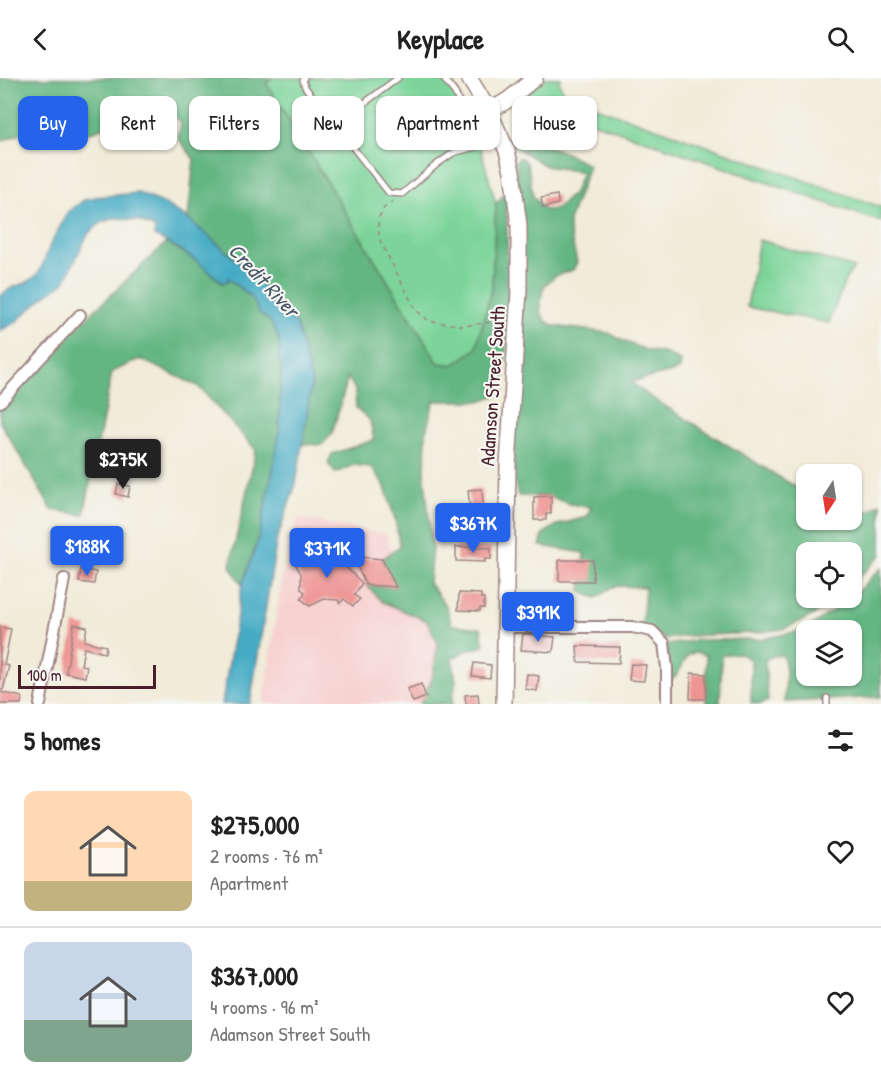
<!DOCTYPE html>
<meta charset="utf-8">
<style>
:root{--surface:#fff;--page:#f6f6f6;--text:#222;--muted:#767676;--line:#e0e0e0;--accent:#2563eb}
body{margin:0;font-family:"Patrick Hand",sans-serif;background:var(--page);color:var(--text);height:100vh;display:flex;flex-direction:column;font-size:22px;white-space:nowrap}
*{box-sizing:border-box;margin:0}
p{font-size:20px;color:var(--muted)}
.icon{flex:none;width:33px;height:33px;fill:none;stroke:currentColor;stroke-width:2;stroke-linecap:round;stroke-linejoin:round}
.map{position:relative;height:626px;overflow:hidden}
.side{display:flex;flex-direction:column;background:var(--surface);flex:1}
.side>*{flex:none}
.hud{position:absolute;left:18px;top:18px;width:846px;height:54px;display:flex;gap:12px}
.needle{width:39px;rotate:192deg}
.tools{position:absolute;left:796px;top:386px;display:grid;gap:12px}
.tools a{display:grid;place-items:center;width:66px;height:66px;border-radius:12px;background:var(--surface);box-shadow:0 2px 4px #0004;font-size:30px}
.scale{position:absolute;left:18px;bottom:15px;width:138px;box-sizing:border-box;padding-left:6px;border:3px solid #4a1f2b;border-top:0;font-size:16px;line-height:21px;white-space:nowrap;color:#4a1f2b;-webkit-text-stroke:4px #f6f6f2;paint-order:stroke}
.price{position:absolute;translate:-50% -51px;padding:0 14px;border-radius:6px;background:var(--accent);color:#fff;font-size:20px;line-height:39px;filter:drop-shadow(0 2px 3px #0008)}
.price::after{content:'';position:absolute;left:50%;top:36px;width:18px;height:14px;margin-left:-9px;background:inherit;clip-path:polygon(0 0,100% 0,50% 100%)}
.price.active{background:#222;color:#fff}
ul{padding:0;list-style:none}
li{display:flex;align-items:center;gap:18px;height:150px;padding:0 24px}
li+li{border-top:2px solid var(--line)}
li span{display:grid;place-items:center;flex:none;width:168px;height:120px;border-radius:12px;color:#555}
li>.icon{margin-inline-start:auto}
span .icon{width:72px;height:72px;fill:#fffc;stroke-width:1}
li b{font-size:26px}
h2{display:flex;justify-content:space-between;align-items:center;height:72px;padding:0 24px;font-size:26px}
.chip{padding:0 21px;border-radius:12px;background:var(--surface);box-shadow:0 2px 4px #0004;font-size:21px;line-height:54px}
.chip.active{background:var(--accent);color:#fff}
header{display:flex;justify-content:space-between;align-items:center;height:78px;padding:0 24px;background:var(--surface);font-size:27px;font-weight:700}
.map>svg:first-child{display:block}
</style>
<header><svg class="icon" aria-label="back" viewBox="0 0 24 24"><path d="M15 5l-7 7 7 7"/></svg>Keyplace<svg class="icon" aria-label="search" viewBox="0 0 24 24"><circle cx="10" cy="10" r="6"/><path d="M15 15l6 6"/></svg></header>
<div class="map">
<svg width="881" height="626" viewBox="0 0 881 626">
<rect width="100%" height="100%" fill="#f6f6f2"/>
<filter id="ink" filterUnits="userSpaceOnUse"><feTurbulence type="fractalNoise" baseFrequency=".0167" numOctaves="2"/><feDisplacementMap in="SourceGraphic" scale="12" xChannelSelector="R" yChannelSelector="G"/><feConvolveMatrix kernelMatrix="1 2 1 2 8 2 1 2 1" color-interpolation-filters="sRGB"/></filter>
<filter id="wash" filterUnits="userSpaceOnUse"><feTurbulence type="fractalNoise" baseFrequency=".008" numOctaves="4" result="noise"/><feDisplacementMap in="SourceGraphic" scale="24" xChannelSelector="R" yChannelSelector="G"/><feGaussianBlur stdDeviation="1.35" result="paint"/><feColorMatrix in="noise" values="0 0 0 0 0 0 0 0 0 0 0 0 0 0 0 0 0 1.4 0 .05"/><feComposite in="paint" operator="in"/></filter>
<g filter="url(#wash)">
<rect width="100%" height="100%" fill="#f1ebd8"/>
<polygon fill="#f7d0cf" points="298,440 386,456 403,509 442,557 431,626 263,626 282,498"/>
<g fill="#7bd49a" stroke="#627a62" stroke-width="1.5">
<polygon points="272,0 451,0 477,58 496,126 492,209 476,271 454,287 438,285 266,5"/>
<polygon points="546,0 561,0 559,4 565,18 881,129 881,144 572,37 532,25 525,19 527,15"/>
<polygon points="759,162 854,190 846,200 829,245 747,229"/>
</g>
<g fill="#64b682" stroke="#576a56" stroke-width="1.5" fill-rule="evenodd">
<polygon points="0,0 272,0 266,5 438,285 453,287 476,271 492,209 496,126 506,114 509,227 503,315 480,323 434,323 426,353 425,400 432,470 429,505 446,528 452,547 481,550 484,568 468,572 452,580 456,602 452,624 453,626 420,626 432,601 438,566 427,543 383,524 366,507 395,509 382,481 400,468 395,441 384,406 371,389 354,387 335,395 328,385 332,376 374,362 370,342 356,330 355,312 348,299 332,356 322,367 302,366 312,304 296,246 247,191 188,141 194,81 178,60 181,44 162,27 86,56 35,50 0,64"/>
<path d="M513,59C539,65 567,72 589,88L569,143V151L577,184L573,192L555,198L544,208L541,221V234L545,242L554,248L609,255L623,263L646,272L667,276L681,284L680,291L672,294L631,304L652,320L779,399L807,415V441H852V432L869,433L881,425V477L852,506V474H807V519H839L810,539L783,551L754,555L685,558L665,561L642,548L645,509L615,508L596,520L581,514L584,475L540,468L543,456L557,447L587,439L591,429L570,426L548,418H518L514,400L516,84L518,80H522L527,85L529,93L533,118L544,132L557,131L568,120L573,117L582,94L546,88L512,67Z"/>
<polygon points="167,164 198,184 222,205 227,199 252,220 260,236 269,242 277,256 280,272 278,279 281,287 281,294 279,356 273,391 258,462 242,507 230,488 256,372 198,308 140,281 112,294 84,437 52,432 0,344 0,322"/>
<path d="M881,490V619L785,624C784,610 789,588 782,577L773,578L765,582L768,623L760,626L751,625V582L739,575L722,577L720,626H706V577L696,574L688,577L677,597L671,602L666,567L697,562L761,561L805,552L852,519ZM807,552H852V597H807Z"/>
</g>
<path fill="#44abc4" stroke="#476578" stroke-width="1.5" d="M138,115L165,126L188,141L247,191L296,246L312,304L296,405L277,461L250,626H222L242,507L258,462L273,391L279,356L281,294V287L278,279L280,272L277,256L269,242L260,236L252,220L228,200L227,204L223,205C201,186 180,169 154,158L155,150L139,143L117,140L102,144L88,156L64,205L41,221L16,244L0,253V218L13,209L26,205L37,197L43,186L50,167L68,134L84,122L95,119Z"/>
<g id="blocks">
<g fill="#ee9392">
<polygon points="557,117 558,126 543,130 541,120"/>
<polygon points="118,406 130,408 128,419 116,416"/>
<polygon points="482,411 484,442 471,443 468,412"/>
<polygon points="551,418 551,436 546,436 546,442 534,442 534,419"/>
<polygon points="456,469 491,470 491,481 485,481 485,484 456,483"/>
<polygon points="332,471 336,479 362,505 354,517 360,521 353,528 344,521 340,525 338,522 324,521 310,528 301,521 305,514 301,511 301,496 296,487 308,473 314,477 319,478 326,476"/>
<polygon points="352,478 382,481 396,509 366,507"/>
<rect x="559" y="482" width="34" height="21"/>
<polygon points="81,491 96,494 94,506 79,504"/>
<polygon points="459,515 481,516 481,520 484,520 484,530 480,530 480,533 458,532"/>
<polygon points="74,546 87,549 84,563 106,568 105,575 84,570 81,587 87,588 85,599 66,595"/>
<polygon points="0,549 11,551 4,587 9,588 3,612 0,612"/>
<polygon points="523,556 555,559 553,574 521,572"/>
<polygon points="577,568 620,569 619,585 578,584"/>
<polygon points="474,585 491,587 490,600 472,598"/>
<polygon points="631,586 646,587 644,603 629,602"/>
<polygon points="691,595 706,596 706,621 690,621"/>
<polygon points="527,596 539,598 537,613 525,611"/>
<polygon points="421,606 426,619 413,624 407,611"/>
<polygon points="0,614 22,619 21,626 0,626"/>
<polygon points="478,616 479,626 466,626 465,617"/>
</g>
</g>
</g>
<g filter="url(#ink)">
<use href="#blocks" fill-opacity="0" stroke="#9e8582" stroke-width="1.5"/>
<g fill="none" stroke-linecap="round" stroke-linejoin="round">
<g stroke="#9e8582" stroke-width="8">
<g id="service">
<polyline points="304,0 303,2 305,9 389,115 402,116 436,87 453,75 500,62"/>
<polyline points="443,0 455,15 478,68"/>
<polyline points="335,47 398,0"/>
<polyline points="827,626 827,620"/>
</g>
</g>
<g stroke="#9e8582" stroke-width="14">
<g id="minor">
<polyline points="0,324 80,237"/>
<polyline points="505,549 632,549 652,553 664,565 667,590 667,626"/>
<polyline points="40,626 64,501"/>
</g>
</g>
<g stroke="#9e8582" stroke-width="18">
<g id="secondary">
<polyline points="469,0 489,33 507,73 512,93 519,148 519,212 508,387 504,626"/>
<polyline points="489,33 508,22 535,0"/>
</g>
</g>
<polyline stroke="#9e8582" stroke-width="1.5" stroke-dasharray="4.5 4.5" stroke-linecap="butt" points="393,123 384,130 378,141 379,161 416,232 429,243 464,248 504,242"/>
<use href="#service" stroke="#fff" stroke-width="5"/>
<use href="#minor" stroke="#fff" stroke-width="10"/>
<use href="#secondary" stroke="#fff" stroke-width="15"/>
</g>
</g>
<g text-anchor="middle" dominant-baseline="central" stroke-width="4.5" stroke-linejoin="round" paint-order="stroke">
<g font-size="20" fill="#4a1f2b" stroke="#f6f6f2">
<text transform="translate(492 308) rotate(-86)">Adamson Street South</text>
</g>
<g font-size="21" font-style="italic" fill="#485768" stroke="#f6f6f2">
<text transform="translate(264 202) rotate(47)">Credit River</text>
</g>
</g>
</svg>
<div class="tools">
<a><svg class="needle" viewBox="-14 -14 28 28"><path d="M0-13l5 13h-10z" fill="#e53935"/><path d="M0 13l5-13h-10z" fill="#767676"/></svg></a>
<a><svg class="icon" aria-label="locate" viewBox="0 0 24 24"><circle cx="12" cy="12" r="6"/><path d="M12 2v4M12 18v4M2 12h4M18 12h4"/></svg></a>
<a><svg class="icon" aria-label="layers" viewBox="0 0 24 24"><path d="M12 4l9 5-9 5-9-5zM3 14l9 5 9-5"/></svg></a>
</div>
<div class="scale">100 m</div>
<b class="price active" style="left:123px;top:412px">$275K</b>
<b class="price" style="left:473px;top:476px">$367K</b>
<b class="price" style="left:87px;top:499px">$188K</b>
<b class="price" style="left:327px;top:501px">$371K</b>
<b class="price" style="left:538px;top:565px">$391K</b>
<div class="hud">
<a class="chip active">Buy</a>
<a class="chip">Rent</a>
<a class="chip">Filters</a>
<a class="chip">New</a>
<a class="chip">Apartment</a>
<a class="chip">House</a>
</div>
</div>
<section class="side">
<h2>5 homes<svg class="icon" aria-label="filters" viewBox="0 0 24 24"><path d="M4 7h16M4 17h16"/><circle cx="9" cy="7" r="2"/><circle cx="15" cy="17" r="2"/></svg></h2>
<ul>
<li><span style="background:linear-gradient(#ffd9b3 75%,#c2b280 0)"><svg class="icon" aria-label="home" viewBox="0 0 24 24"><path d="M3 11l9-7 9 7M6 9v11h12V9"/></svg></span><div><b>$275,000</b><p>2 rooms · 76 m²</p><p>Apartment</p></div><svg class="icon" aria-label="heart" viewBox="0 0 24 24"><path d="M12 20l-8-8c-3-5 5-10 8-4 3-6 11-1 8 4z"/></svg></li>
<li><span style="background:linear-gradient(#c9d6e8 65%,#7fa58c 0)"><svg class="icon" aria-label="home" viewBox="0 0 24 24"><path d="M3 11l9-7 9 7M6 9v11h12V9"/></svg></span><div><b>$367,000</b><p>4 rooms · 96 m²</p><p>Adamson Street South</p></div><svg class="icon" aria-label="heart" viewBox="0 0 24 24"><path d="M12 20l-8-8c-3-5 5-10 8-4 3-6 11-1 8 4z"/></svg></li>
</ul>
</section>
